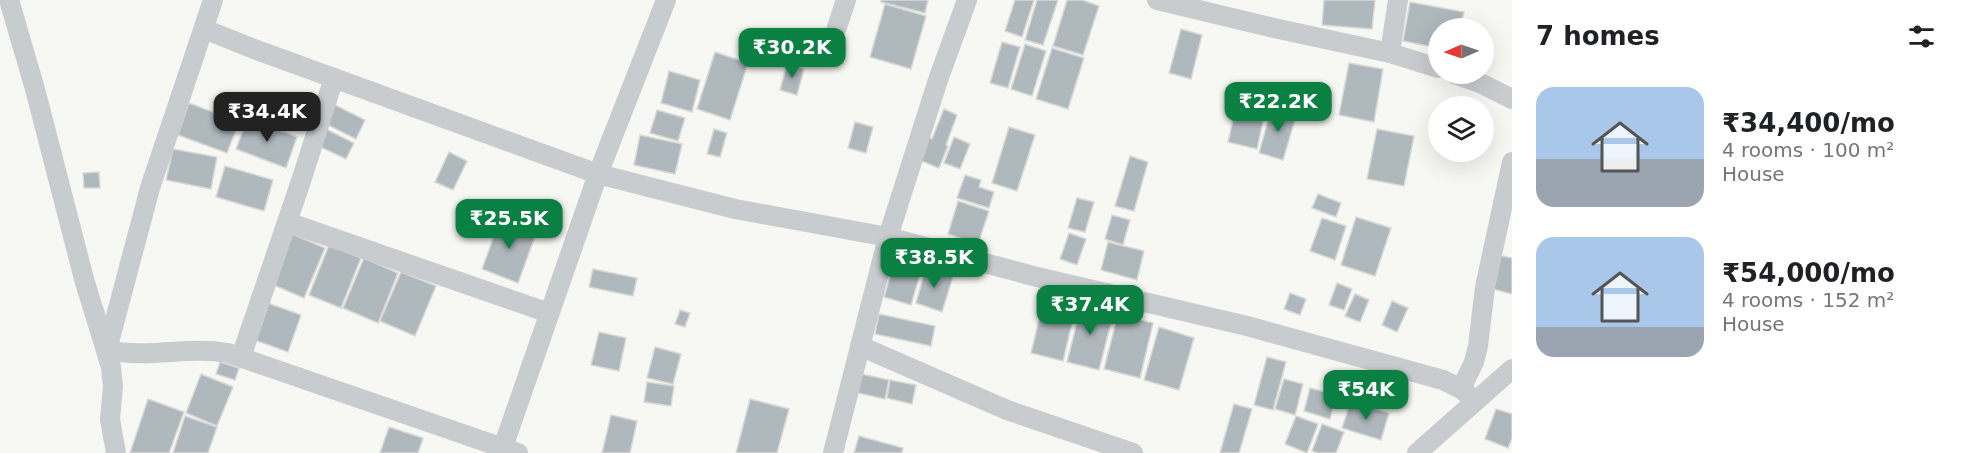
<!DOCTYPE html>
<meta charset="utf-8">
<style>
:root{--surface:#fff;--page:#f2f2f2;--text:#202124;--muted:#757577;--accent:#0b8043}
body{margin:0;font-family:"DejaVu Sans",sans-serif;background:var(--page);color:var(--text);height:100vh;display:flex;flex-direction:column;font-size:22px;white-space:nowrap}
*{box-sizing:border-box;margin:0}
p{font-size:20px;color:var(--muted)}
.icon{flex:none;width:33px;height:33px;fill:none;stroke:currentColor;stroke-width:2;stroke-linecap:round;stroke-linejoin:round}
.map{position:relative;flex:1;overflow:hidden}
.panel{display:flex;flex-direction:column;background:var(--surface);width:450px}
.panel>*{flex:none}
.needle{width:39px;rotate:268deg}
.buttons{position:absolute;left:1428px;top:18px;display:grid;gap:12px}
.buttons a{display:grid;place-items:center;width:66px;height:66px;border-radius:50%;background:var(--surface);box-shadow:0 6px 24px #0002;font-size:30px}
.price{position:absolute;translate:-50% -51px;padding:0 14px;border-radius:12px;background:var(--accent);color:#fff;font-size:20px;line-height:39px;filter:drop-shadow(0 2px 3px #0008)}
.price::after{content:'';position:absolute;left:50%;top:36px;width:18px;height:14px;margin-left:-9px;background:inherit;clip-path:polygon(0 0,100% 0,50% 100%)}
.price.current{background:#222;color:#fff}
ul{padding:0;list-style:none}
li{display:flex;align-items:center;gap:18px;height:150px;padding:0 24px}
li span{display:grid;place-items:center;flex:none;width:168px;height:120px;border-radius:18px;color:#555}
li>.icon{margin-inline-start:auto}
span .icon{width:72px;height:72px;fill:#fffc;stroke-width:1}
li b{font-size:26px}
h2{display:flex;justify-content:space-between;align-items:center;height:72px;padding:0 24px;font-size:26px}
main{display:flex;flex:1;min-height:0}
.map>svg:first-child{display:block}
</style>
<main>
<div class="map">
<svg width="1512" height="453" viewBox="0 0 1512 453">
<rect width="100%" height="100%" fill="#f7f7f3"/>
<g fill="#afb8bd" stroke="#d9d9d6" stroke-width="1.5">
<polygon points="881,0 928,0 925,13 881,2"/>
<polygon points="1015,0 1034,0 1022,37 1005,31"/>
<polygon points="1037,0 1058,0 1043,45 1025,40"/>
<polygon points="1067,0 1082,0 1099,6 1083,55 1053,46"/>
<polygon points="1324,0 1375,0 1372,29 1322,25"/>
<polygon points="1410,2 1464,12 1460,28 1438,28 1438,48 1403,41"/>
<polygon points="885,4 926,16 911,69 870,57"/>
<polygon points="1181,29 1202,35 1191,79 1169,73"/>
<polygon points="1002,42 1020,47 1008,88 990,83"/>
<polygon points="1025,44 1046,51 1032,96 1011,89"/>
<polygon points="1052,48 1084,58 1068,109 1036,99"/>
<polygon points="715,52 748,63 730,120 697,109"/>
<polygon points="1349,63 1383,69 1374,122 1339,115"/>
<polygon points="787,64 804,69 797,95 780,90"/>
<polygon points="669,71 700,80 692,112 661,103"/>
<polygon points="189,103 239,122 227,153 178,135"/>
<polygon points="333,104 365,120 356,139 324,123"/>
<polygon points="1236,106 1265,112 1257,149 1228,142"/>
<polygon points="1272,106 1297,113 1283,160 1259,153"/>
<polygon points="944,109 957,115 946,145 948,146 939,168 919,160 928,137 932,139"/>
<polygon points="657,110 685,118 678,141 650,133"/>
<polygon points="248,118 297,137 286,168 236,149"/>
<polygon points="855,122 873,127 866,153 848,148"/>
<polygon points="322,127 354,143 346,159 314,144"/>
<polygon points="1009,127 1035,135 1017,191 992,183"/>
<polygon points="714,129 727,133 720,157 707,154"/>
<polygon points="1377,129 1414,136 1404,186 1367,179"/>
<polygon points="640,135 682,144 675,174 634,165"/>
<polygon points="954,137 970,144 960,169 944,163"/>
<polygon points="173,149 217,157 211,189 166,180"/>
<polygon points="449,152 467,161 453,190 435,182"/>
<polygon points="1130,156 1148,162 1134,211 1115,206"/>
<polygon points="225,166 273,180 264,211 216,197"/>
<polygon points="99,172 100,188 84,188 83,173"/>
<polygon points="965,175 981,180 979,187 994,192 989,208 957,198"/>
<polygon points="1318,194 1341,203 1336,217 1312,208"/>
<polygon points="1077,198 1094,202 1085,232 1068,228"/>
<polygon points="958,201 989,211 978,244 948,234"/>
<polygon points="506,204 524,211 519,224 501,216"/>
<polygon points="1112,215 1130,220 1123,245 1105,239"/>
<polygon points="501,217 537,231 518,283 482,269"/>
<polygon points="1356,217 1391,228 1375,276 1341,265"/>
<polygon points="1322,218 1346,226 1335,260 1310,251"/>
<polygon points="290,233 325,248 304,298 269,283"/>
<polygon points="1069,233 1086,239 1077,265 1060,259"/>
<polygon points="1108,242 1144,251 1137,280 1101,270"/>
<polygon points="329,245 361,258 341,308 309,295"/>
<polygon points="1493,254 1512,258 1512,294 1485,287"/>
<polygon points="896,256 923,264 911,305 884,297"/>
<polygon points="364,258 398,273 378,323 343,308"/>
<polygon points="926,267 953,276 942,312 916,303"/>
<polygon points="593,269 637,278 633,296 589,287"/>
<polygon points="401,272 436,286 415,336 380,321"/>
<polygon points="1337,283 1352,289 1344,310 1329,305"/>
<polygon points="1290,293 1306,299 1300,315 1284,309"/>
<polygon points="1355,294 1369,300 1360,322 1345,316"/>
<polygon points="1044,299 1076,306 1063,361 1031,353"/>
<polygon points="1392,301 1408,308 1397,332 1382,325"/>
<polygon points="265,302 301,315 288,352 252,339"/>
<polygon points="1082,303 1114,311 1099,370 1067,362"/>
<polygon points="680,310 690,313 685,327 675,324"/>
<polygon points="879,314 935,326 931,346 875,334"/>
<polygon points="1118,314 1153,323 1140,378 1104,369"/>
<polygon points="1159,327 1194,338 1179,390 1144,380"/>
<polygon points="599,332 626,338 619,371 591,365"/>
<polygon points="655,347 681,354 673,384 647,378"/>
<polygon points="1267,357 1286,362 1273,410 1254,405"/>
<polygon points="220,362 239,368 235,380 216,374"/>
<polygon points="201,374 233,387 217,426 186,413"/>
<polygon points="862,374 889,380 885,399 858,393"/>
<polygon points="1284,379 1303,384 1295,415 1275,409"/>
<polygon points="890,380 916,385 912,404 887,398"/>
<polygon points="647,382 674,386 671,406 644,402"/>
<polygon points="1310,388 1336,395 1330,419 1304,411"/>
<polygon points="148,399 184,412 169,453 130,453"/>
<polygon points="750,399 789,409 777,453 736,453"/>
<polygon points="1351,401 1389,413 1381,440 1342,428"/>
<polygon points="1234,404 1252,409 1239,453 1220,453"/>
<polygon points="1496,409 1512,414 1512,438 1508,448 1485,439"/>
<polygon points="611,415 637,421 630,453 602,453"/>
<polygon points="185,416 217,427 208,453 173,453"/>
<polygon points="1296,416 1318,424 1307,453 1285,444"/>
<polygon points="1322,424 1344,432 1336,453 1318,453 1312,451"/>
<polygon points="389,427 423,438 418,453 380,453"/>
<polygon points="859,436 903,448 902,453 854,453"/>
</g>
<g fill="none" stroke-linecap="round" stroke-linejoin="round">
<g stroke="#c9cccf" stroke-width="20">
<polyline points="9,0 35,89 84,279 111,367 113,387 110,419 116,453"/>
<path d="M213,0L150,188L107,350C150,359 185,346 228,353L518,453"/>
<polyline points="1157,0 1274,28 1390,53 1438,68"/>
<polyline points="837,27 846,0"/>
<polyline points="204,29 254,49 598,174 735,209 888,237 1033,276 1247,326 1443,380 1461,389 1476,401"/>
<polyline points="1390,53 1398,0"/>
<polyline points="1454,74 1480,83 1512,99"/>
<polyline points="287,222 549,313"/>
<polyline points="860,346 1007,410 1133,453"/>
<polyline points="241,357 301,181 334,78"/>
<polyline points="1461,389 1474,362 1478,346 1485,287 1512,162"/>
<polyline points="501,453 598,174 666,0"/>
<polyline points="833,453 888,237 938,80 967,0"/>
<polyline points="1417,453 1512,369"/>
</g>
</g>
</svg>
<div class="buttons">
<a><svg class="needle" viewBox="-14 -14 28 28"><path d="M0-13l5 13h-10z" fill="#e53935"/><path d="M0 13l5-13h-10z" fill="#757577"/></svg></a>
<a><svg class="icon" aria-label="layers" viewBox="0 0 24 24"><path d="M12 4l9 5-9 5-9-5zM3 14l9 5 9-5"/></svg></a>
</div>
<b class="price" style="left:792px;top:79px">₹30.2K</b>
<b class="price" style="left:1278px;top:133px">₹22.2K</b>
<b class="price current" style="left:267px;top:143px">₹34.4K</b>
<b class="price" style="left:509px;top:250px">₹25.5K</b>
<b class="price" style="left:934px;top:289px">₹38.5K</b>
<b class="price" style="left:1090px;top:336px">₹37.4K</b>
<b class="price" style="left:1366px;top:421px">₹54K</b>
</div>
<section class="panel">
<h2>7 homes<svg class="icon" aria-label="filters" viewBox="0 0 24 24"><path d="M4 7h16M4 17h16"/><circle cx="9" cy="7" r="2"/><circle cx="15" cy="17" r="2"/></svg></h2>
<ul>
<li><span style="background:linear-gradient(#a9c7e8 60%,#9aa5b1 0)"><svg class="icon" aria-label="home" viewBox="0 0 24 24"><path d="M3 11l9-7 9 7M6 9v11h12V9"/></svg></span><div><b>₹34,400/mo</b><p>4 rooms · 100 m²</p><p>House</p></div></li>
<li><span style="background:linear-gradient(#a9c7e8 75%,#9aa5b1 0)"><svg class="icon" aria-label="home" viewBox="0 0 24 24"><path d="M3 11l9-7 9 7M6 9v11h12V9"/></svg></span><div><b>₹54,000/mo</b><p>4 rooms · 152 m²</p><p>House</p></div></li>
</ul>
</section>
</main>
